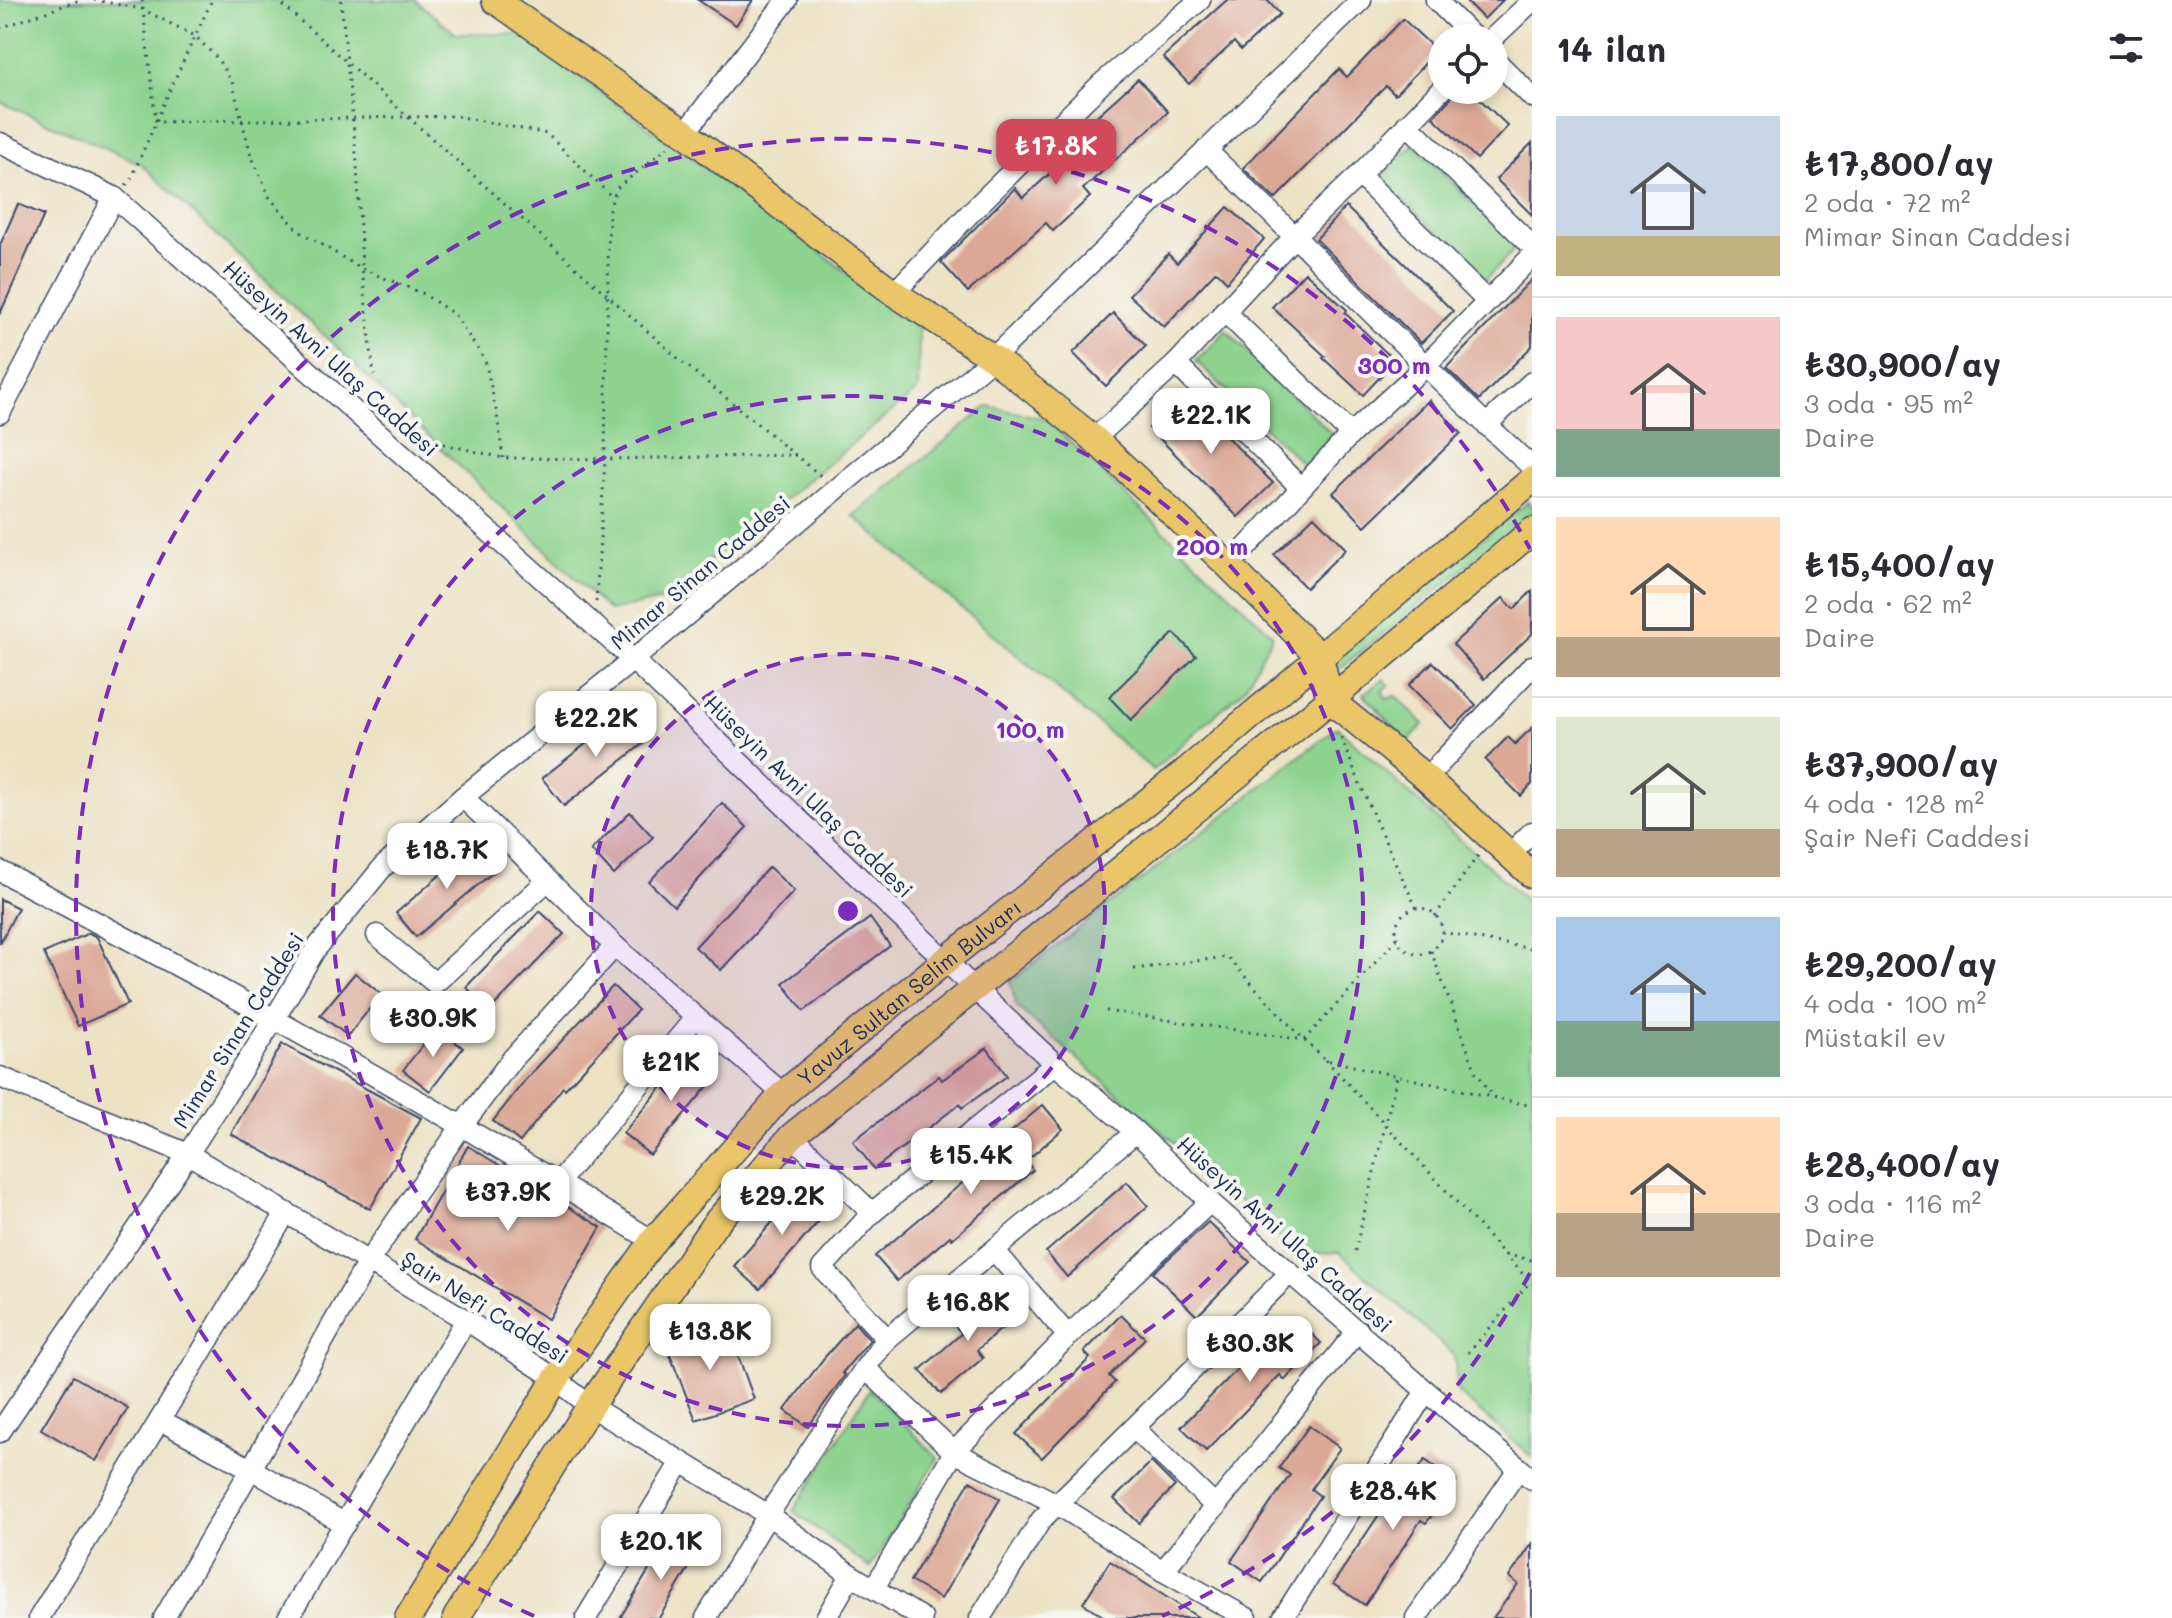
<!DOCTYPE html>
<html lang="tr">
<meta charset="utf-8">
<style>
:root{--surface:#fff;--page:#f7f7f7;--text:#2b2b33;--muted:#7c7c81;--line:#e1e1e2;--accent:#d1495b}
body{margin:0;font-family:Mali,sans-serif;background:var(--page);color:var(--text);height:100vh;display:flex;flex-direction:column;font-size:30px;white-space:nowrap}
*{box-sizing:border-box;margin:0}
p{font-size:26px;color:var(--muted)}
.icon{flex:none;width:44px;height:44px;fill:none;stroke:currentColor;stroke-width:2;stroke-linecap:round;stroke-linejoin:round}
.map{position:relative;flex:1;overflow:hidden}
.sheet{display:flex;flex-direction:column;background:var(--surface);width:640px}
.sheet>*{flex:none}
.tools{position:absolute;left:1428px;top:24px;display:grid;gap:16px}
.tools a{display:grid;place-items:center;width:80px;height:80px;border-radius:50%;background:var(--surface);box-shadow:0 4px 12px #0003;font-size:40px}
.price{position:absolute;translate:-50% -68px;padding:0 18px;border-radius:16px;background:#fff;color:#222;font-size:26px;line-height:52px;filter:drop-shadow(0 2px 4px #0008)}
.price::after{content:'';position:absolute;left:50%;top:48px;width:24px;height:18px;margin-left:-12px;background:inherit;clip-path:polygon(0 0,100% 0,50% 100%)}
.price.active{background:var(--accent);color:#fff}
ul{padding:0;list-style:none}
li{display:flex;align-items:center;gap:24px;height:200px;padding:0 24px}
li+li{border-top:2px solid var(--line)}
li span{display:grid;place-items:center;flex:none;width:224px;height:160px;border-radius:0px;color:#555}
li>.icon{margin-inline-start:auto}
span .icon{width:96px;height:96px;fill:#fffc;stroke-width:1}
li b{font-size:34px}
h2{display:flex;justify-content:space-between;align-items:center;height:96px;padding:0 24px;font-size:34px}
main{display:flex;flex:1;min-height:0}
.map>svg:first-child{display:block}
</style>
<main>
<div class="map">
<svg width="1532" height="1618" viewBox="0 0 1532 1618">
<rect width="100%" height="100%" fill="#f6f6f2"/>
<filter id="ink" filterUnits="userSpaceOnUse"><feTurbulence type="fractalNoise" baseFrequency=".0125" numOctaves="2"/><feDisplacementMap in="SourceGraphic" scale="16" xChannelSelector="R" yChannelSelector="G"/><feConvolveMatrix kernelMatrix="1 2 1 2 8 2 1 2 1" color-interpolation-filters="sRGB"/></filter>
<filter id="wash" filterUnits="userSpaceOnUse"><feTurbulence type="fractalNoise" baseFrequency=".006" numOctaves="4" result="noise"/><feDisplacementMap in="SourceGraphic" scale="32" xChannelSelector="R" yChannelSelector="G"/><feGaussianBlur stdDeviation="1.8" result="paint"/><feColorMatrix in="noise" values="0 0 0 0 0 0 0 0 0 0 0 0 0 0 0 0 0 1.4 0 .05"/><feComposite in="paint" operator="in"/></filter>
<g filter="url(#wash)">
<rect width="100%" height="100%" fill="#ece2c4"/>
<g fill="#8dd38e" stroke="#548176" stroke-width="2">
<polygon points="0,0 415,0 456,34 522,34 919,325 918,390 662,600 609,611 331,342 140,163 0,102"/>
<polygon points="1414,144 1517,247 1486,279 1380,178"/>
<polygon points="1226,330 1333,435 1304,465 1196,361"/>
<polygon points="988,406 1046,419 1273,635 1244,689 1153,770 853,516"/>
<polygon points="1528,502 1532,507 1532,514 1338,670 1329,663"/>
<polygon points="1384,679 1389,685 1382,691 1387,699 1396,696 1424,724 1408,742 1363,694"/>
<polygon points="1337,727 1532,906 1532,1457 1458,1393 1454,1355 1339,1252 1298,1255 1194,1159 1017,1007 1010,982"/>
<polygon points="870,1389 938,1458 870,1568 793,1511"/>
</g>
<g id="blocks">
<g fill="#dba896">
<polygon points="698,0 753,0 736,25"/>
<polygon points="1227,0 1267,0 1280,14 1241,50 1234,42 1189,84 1163,57"/>
<polygon points="1465,0 1503,0 1484,19"/>
<polygon points="1403,19 1437,51 1395,95 1386,86 1275,199 1243,168 1339,69 1347,77"/>
<polygon points="1138,79 1168,112 1083,189 1090,197 1053,231 1046,223 968,292 941,262 1015,188 1023,198 1070,155 1062,147"/>
<polygon points="1455,90 1470,90 1508,126 1477,159 1433,117 1451,98"/>
<polygon points="1532,143 1532,215 1496,179"/>
<polygon points="18,204 44,215 0,314 0,245"/>
<polygon points="1228,207 1264,239 1227,282 1216,271 1164,327 1129,295 1168,254 1177,263"/>
<polygon points="1346,207 1453,311 1421,343 1316,239"/>
<polygon points="1305,272 1347,310 1345,313 1395,361 1363,395 1323,358 1325,356 1272,307"/>
<polygon points="1532,279 1532,346 1479,400 1446,368"/>
<polygon points="1113,313 1146,346 1106,386 1073,353"/>
<polygon points="1184,394 1273,483 1238,517 1149,428"/>
<polygon points="1429,400 1461,433 1365,526 1333,493"/>
<polygon points="1314,516 1346,549 1306,588 1274,555"/>
<polygon points="1532,591 1532,634 1484,679 1453,644 1503,598 1514,609"/>
<polygon points="1174,633 1196,656 1131,720 1109,697"/>
<polygon points="1433,662 1476,705 1452,729 1409,685"/>
<polygon points="628,711 649,739 564,806 542,778"/>
<polygon points="1532,728 1532,784 1521,796 1485,760 1508,737 1515,744"/>
<polygon points="722,803 747,827 674,906 649,882"/>
<polygon points="630,812 653,837 614,875 591,850"/>
<polygon points="476,844 497,869 416,937 396,913"/>
<polygon points="769,867 794,891 721,970 695,947"/>
<polygon points="0,899 18,908 0,943"/>
<polygon points="540,911 564,934 490,1010 466,987"/>
<polygon points="870,918 890,946 804,1011 783,983"/>
<polygon points="89,933 97,937 128,1004 78,1026 44,953"/>
<polygon points="355,973 381,994 348,1036 320,1015"/>
<polygon points="613,986 638,1010 565,1089 563,1087 520,1142 493,1121 526,1079"/>
<polygon points="437,1027 463,1048 430,1091 403,1070"/>
<polygon points="282,1044 421,1118 370,1209 231,1134"/>
<polygon points="987,1048 1007,1076 962,1108 960,1104 874,1169 853,1141 939,1076 942,1080"/>
<polygon points="693,1050 719,1073 650,1155 623,1133"/>
<polygon points="1043,1105 1063,1129 1026,1161 1033,1170 952,1239 950,1236 897,1281 875,1256 1010,1143 1004,1138"/>
<polygon points="468,1146 601,1227 548,1319 415,1239"/>
<polygon points="1127,1182 1148,1206 1067,1277 1046,1252"/>
<polygon points="805,1185 831,1207 760,1289 734,1266"/>
<polygon points="1208,1222 1250,1262 1197,1316 1153,1273"/>
<polygon points="995,1293 1016,1316 977,1350 983,1358 941,1394 920,1370 962,1333 955,1326"/>
<polygon points="1121,1315 1145,1338 1109,1376 1115,1382 1042,1458 1016,1434 1090,1358 1084,1352"/>
<polygon points="1297,1319 1321,1343 1285,1380 1280,1375 1206,1451 1181,1427 1255,1351 1260,1356"/>
<polygon points="726,1323 754,1399 696,1420 666,1345"/>
<polygon points="855,1323 870,1340 842,1373 845,1375 808,1427 785,1410 824,1358"/>
<polygon points="73,1376 128,1408 96,1461 41,1429"/>
<polygon points="1309,1426 1340,1448 1311,1489 1320,1496 1262,1582 1231,1561 1290,1475 1279,1468"/>
<polygon points="1425,1460 1456,1482 1426,1523 1421,1520 1365,1605 1333,1584 1390,1498 1395,1502"/>
<polygon points="1151,1462 1175,1486 1139,1523 1114,1499"/>
<polygon points="970,1481 1000,1499 941,1599 910,1581"/>
<polygon points="669,1537 697,1554 659,1618 620,1618"/>
<polygon points="1532,1544 1532,1618 1493,1618 1518,1584 1509,1577"/>
<polygon points="1110,1561 1199,1618 1106,1618 1083,1603"/>
</g>
</g>
</g>
<g filter="url(#ink)">
<use href="#blocks" fill-opacity="0" stroke="#3a4a6d" stroke-width="2"/>
<g fill="none" stroke-linecap="round" stroke-linejoin="round">
<g stroke="#3a4a6d" stroke-width="23">
<g id="minor">
<polyline points="1436,0 1474,38"/>
<polyline points="1493,38 1532,1"/>
<polyline points="1494,59 1532,97"/>
<polyline points="1407,124 1532,246"/>
<polyline points="685,133 787,0"/>
<polyline points="0,143 114,197 633,660 975,989 1055,1064 1136,1132 1210,1202 1290,1273 1426,1391 1532,1479"/>
<path d="M1206,150C1316,255 1420,365 1532,467"/>
<polyline points="1359,175 1487,301"/>
<polyline points="894,293 972,211 1101,84 1200,0"/>
<polyline points="1224,311 1351,434"/>
<polyline points="1176,364 1300,487"/>
<polyline points="0,413 114,197"/>
<polyline points="1486,425 1532,382"/>
<polyline points="1094,439 1176,364 1296,235 1359,175 1442,89"/>
<polyline points="1229,566 1351,434 1425,366 1532,256"/>
<polyline points="1426,778 1532,666"/>
<polyline points="463,797 615,946 783,1094"/>
<polyline points="1510,854 1532,832"/>
<path d="M0,871C221,987 440,1109 653,1241"/>
<polyline points="377,935 435,983 547,881"/>
<polyline points="0,1077 188,1154 466,1320 556,1379 590,1406 768,1515 851,1575 922,1618"/>
<polyline points="792,1136 872,1213"/>
<polyline points="558,1183 695,1018"/>
<polyline points="1210,1202 1068,1336 954,1452 1057,1504 1163,1571 1247,1618"/>
<polyline points="994,1250 1068,1336"/>
<polyline points="887,1339 822,1268 872,1213 1055,1064"/>
<polyline points="160,1420 251,1469 345,1524"/>
<polyline points="1134,1428 1216,1507"/>
<polyline points="0,1432 188,1154 275,1018 315,950 383,867 463,797 633,660 993,358 1361,0"/>
<polyline points="1163,1571 1358,1330"/>
<polyline points="874,1588 954,1452 865,1368 887,1339 1136,1132"/>
<polyline points="39,1618 286,1213"/>
<polyline points="164,1618 251,1469 368,1262 461,1127 512,1059 615,946"/>
<polyline points="288,1618 466,1320"/>
<polyline points="586,1618 681,1462"/>
<polyline points="706,1618 768,1515 865,1368"/>
<polyline points="826,1618 851,1575"/>
<polyline points="980,1618 1041,1520 1290,1273"/>
<polyline points="1283,1618 1426,1391"/>
<polyline points="1416,1618 1519,1468"/>
</g>
</g>
<g stroke="#3a4a6d" stroke-width="29">
<g id="major">
<polyline points="495,0 685,133 894,293 993,358 1094,439 1229,566 1320,657 1330,700 1426,778 1532,875"/>
<path id="s1" d="M408,1618L556,1379L653,1241L783,1094L946,960L1184,773L1320,657L1532,480"/>
<polyline points="456,1618 590,1406 714,1225 792,1136 1330,700 1532,531"/>
</g>
</g>
<g stroke="#3a4a6d" stroke-width="3" stroke-dasharray="2 6" stroke-linecap="butt">
<polyline points="94,0 142,9 195,36 217,58 232,82 251,155 270,198 299,231 362,269 422,293 454,314 485,360 497,414 503,458"/>
<polyline points="142,0 156,122 457,116 547,134 613,198"/>
<polyline points="277,0 680,360 822,477"/>
<polyline points="341,0 357,164 362,269 374,375"/>
<polyline points="0,28 80,0"/>
<polyline points="126,185 130,181 173,83 212,0"/>
<polyline points="444,444 503,458 612,459 796,455"/>
<polyline points="596,602 605,459 609,209 617,188 668,147"/>
<polyline points="1341,738 1377,824 1417,909"/>
<circle cx="1419" cy="931" r="23"/>
<polyline points="1435,916 1479,854"/>
<polyline points="1442,932 1532,949"/>
<polyline points="1431,951 1476,1072 1494,1098"/>
<polyline points="1134,969 1227,957 1304,1040 1326,1060 1532,1106"/>
<polyline points="1106,1011 1304,1040 1397,939"/>
<polyline points="1326,1060 1532,1284"/>
<polyline points="1355,1251 1397,1076"/>
<polyline points="1506,1255 1532,1260"/>
<polyline points="1468,1353 1530,1282"/>
</g>
<use href="#minor" stroke="#fff" stroke-width="20"/>
<use href="#major" stroke="#eac669" stroke-width="26"/>
</g>
</g>
<circle cx="848" cy="911" r="257" fill="#7b2cbf" fill-opacity=".12"/>
<g fill="none" stroke="#7b2cbf" stroke-width="4" stroke-dasharray="14 10">
<circle cx="848" cy="911" r="257"/>
<circle cx="848" cy="911" r="515"/>
<path d="M1530 1273A772 772 0 0 1 1162 1616M534 1616A772 772 0 1 1 1530 549"/>
</g>
<g text-anchor="middle" dominant-baseline="central" stroke-width="8" stroke-linejoin="round" paint-order="stroke">
<g font-size="22" fill="#1b2f5e" stroke="#f6f6f2">
<text transform="translate(331 358) rotate(42)">Hüseyin Avni Ulaş Caddesi</text>
<text transform="translate(700 572) rotate(-40)">Mimar Sinan Caddesi</text>
<text transform="translate(809 796) rotate(44)">Hüseyin Avni Ulaş Caddesi</text>
<text stroke="none"><textPath href="#s1" startOffset="808">Yavuz Sultan Selim Bulvarı</textPath></text>
<text transform="translate(238 1030) rotate(-58)">Mimar Sinan Caddesi</text>
<text transform="translate(1285 1234) rotate(42)">Hüseyin Avni Ulaş Caddesi</text>
<text transform="translate(485 1307) rotate(32)">Şair Nefi Caddesi</text>
</g>
</g>
<circle cx="848" cy="911" r="12" fill="#7b2cbf" stroke="#f6f6f2" stroke-width="4"/>
<g font-size="24" text-anchor="middle" font-weight="bold" fill="#7b2cbf" stroke="#f6f6f2" stroke-width="8" stroke-linejoin="round" paint-order="stroke">
<text x="1394" y="374">300 m</text>
<text x="1212" y="555">200 m</text>
<text x="1030" y="738">100 m</text>
</g>
</svg>
<div class="tools">
<a><svg class="icon" aria-label="locate" viewBox="0 0 24 24"><circle cx="12" cy="12" r="6"/><path d="M12 2v4M12 18v4M2 12h4M18 12h4"/></svg></a>
</div>
<b class="price active" style="left:1056px;top:187px">₺17.8K</b>
<b class="price" style="left:1211px;top:456px">₺22.1K</b>
<b class="price" style="left:596px;top:759px">₺22.2K</b>
<b class="price" style="left:447px;top:891px">₺18.7K</b>
<b class="price" style="left:433px;top:1059px">₺30.9K</b>
<b class="price" style="left:671px;top:1103px">₺21K</b>
<b class="price" style="left:971px;top:1196px">₺15.4K</b>
<b class="price" style="left:508px;top:1233px">₺37.9K</b>
<b class="price" style="left:782px;top:1237px">₺29.2K</b>
<b class="price" style="left:968px;top:1343px">₺16.8K</b>
<b class="price" style="left:710px;top:1372px">₺13.8K</b>
<b class="price" style="left:1250px;top:1384px">₺30.3K</b>
<b class="price" style="left:1393px;top:1532px">₺28.4K</b>
<b class="price" style="left:661px;top:1582px">₺20.1K</b>
</div>
<section class="sheet">
<h2>14 ilan<svg class="icon" aria-label="filters" viewBox="0 0 24 24"><path d="M4 7h16M4 17h16"/><circle cx="9" cy="7" r="2"/><circle cx="15" cy="17" r="2"/></svg></h2>
<ul>
<li><span style="background:linear-gradient(#c9d6e8 75%,#c2b280 0)"><svg class="icon" aria-label="home" viewBox="0 0 24 24"><path d="M3 11l9-7 9 7M6 9v11h12V9"/></svg></span><div><b>₺17,800/ay</b><p>2 oda · 72 m²</p><p>Mimar Sinan Caddesi</p></div></li>
<li><span style="background:linear-gradient(#f6c9c9 70%,#7fa58c 0)"><svg class="icon" aria-label="home" viewBox="0 0 24 24"><path d="M3 11l9-7 9 7M6 9v11h12V9"/></svg></span><div><b>₺30,900/ay</b><p>3 oda · 95 m²</p><p>Daire</p></div></li>
<li><span style="background:linear-gradient(#ffd9b3 75%,#b9a48a 0)"><svg class="icon" aria-label="home" viewBox="0 0 24 24"><path d="M3 11l9-7 9 7M6 9v11h12V9"/></svg></span><div><b>₺15,400/ay</b><p>2 oda · 62 m²</p><p>Daire</p></div></li>
<li><span style="background:linear-gradient(#dfe7d0 70%,#b9a48a 0)"><svg class="icon" aria-label="home" viewBox="0 0 24 24"><path d="M3 11l9-7 9 7M6 9v11h12V9"/></svg></span><div><b>₺37,900/ay</b><p>4 oda · 128 m²</p><p>Şair Nefi Caddesi</p></div></li>
<li><span style="background:linear-gradient(#a9c7e8 65%,#7fa58c 0)"><svg class="icon" aria-label="home" viewBox="0 0 24 24"><path d="M3 11l9-7 9 7M6 9v11h12V9"/></svg></span><div><b>₺29,200/ay</b><p>4 oda · 100 m²</p><p>Müstakil ev</p></div></li>
<li><span style="background:linear-gradient(#ffd9b3 60%,#b9a48a 0)"><svg class="icon" aria-label="home" viewBox="0 0 24 24"><path d="M3 11l9-7 9 7M6 9v11h12V9"/></svg></span><div><b>₺28,400/ay</b><p>3 oda · 116 m²</p><p>Daire</p></div></li>
</ul>
</section>
</main>
